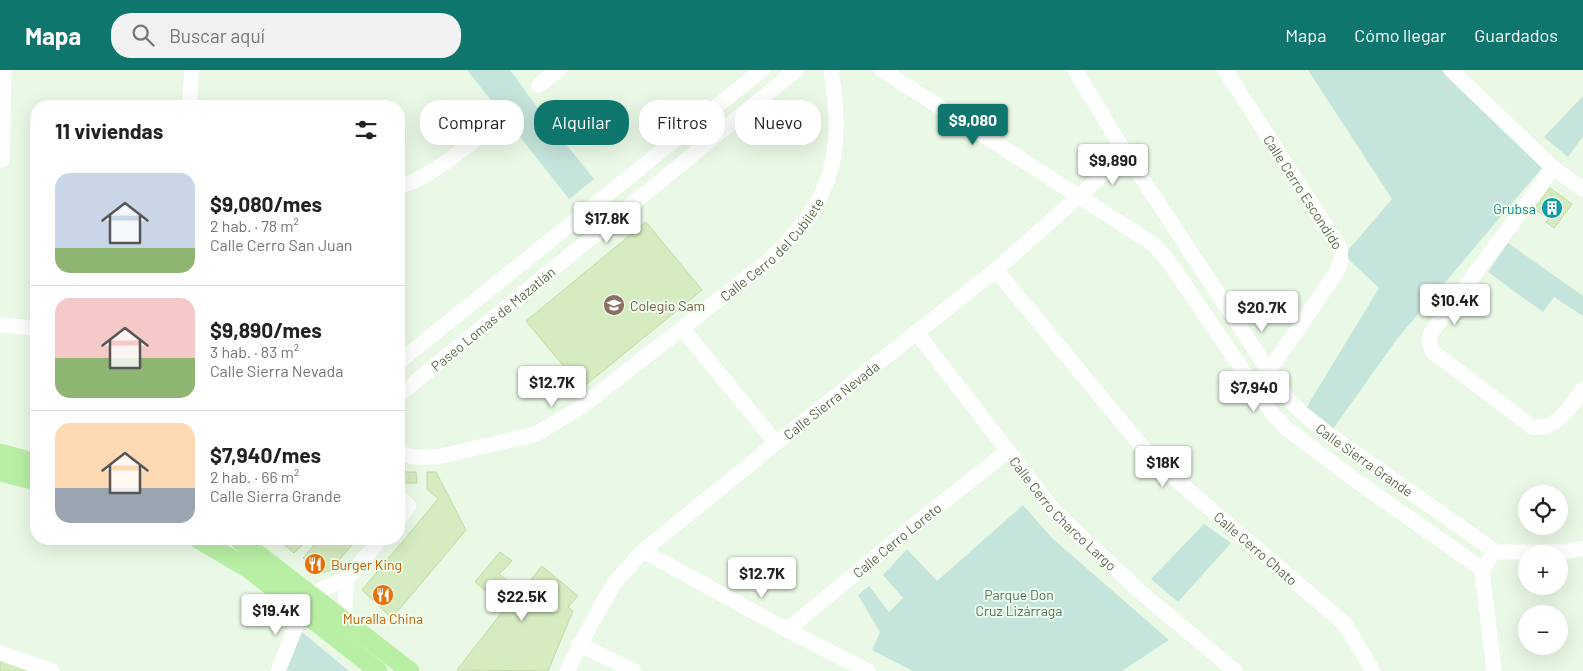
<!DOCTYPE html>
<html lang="es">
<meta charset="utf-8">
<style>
:root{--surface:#fff;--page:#f2f2f2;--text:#222;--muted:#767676;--line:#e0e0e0;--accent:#0f766e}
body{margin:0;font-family:Barlow,sans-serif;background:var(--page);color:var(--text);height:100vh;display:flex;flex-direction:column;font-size:19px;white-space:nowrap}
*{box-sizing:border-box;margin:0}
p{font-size:16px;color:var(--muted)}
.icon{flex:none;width:28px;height:28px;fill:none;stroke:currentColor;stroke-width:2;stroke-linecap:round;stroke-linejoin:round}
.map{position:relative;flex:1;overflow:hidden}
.drawer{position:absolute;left:30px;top:30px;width:375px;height:445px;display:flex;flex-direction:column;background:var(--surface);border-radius:20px;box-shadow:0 5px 20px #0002}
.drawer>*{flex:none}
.hud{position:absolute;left:420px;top:30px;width:475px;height:45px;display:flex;gap:10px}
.fabs{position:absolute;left:1518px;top:415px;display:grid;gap:10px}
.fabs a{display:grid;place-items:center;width:50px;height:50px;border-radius:50%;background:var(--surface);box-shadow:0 5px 20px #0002;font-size:25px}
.price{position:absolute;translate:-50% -42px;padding:0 11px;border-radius:5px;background:#fff;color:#222;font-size:16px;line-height:32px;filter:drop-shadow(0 1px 2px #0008)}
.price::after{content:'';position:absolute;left:50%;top:30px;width:15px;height:11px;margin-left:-8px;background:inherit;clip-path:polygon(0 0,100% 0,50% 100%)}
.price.current{background:var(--accent);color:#fff}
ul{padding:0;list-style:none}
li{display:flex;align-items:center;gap:15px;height:125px;padding:0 25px}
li+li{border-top:1px solid var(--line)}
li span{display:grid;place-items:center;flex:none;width:140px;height:100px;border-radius:15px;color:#555}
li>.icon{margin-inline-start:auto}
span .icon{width:60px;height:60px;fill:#fffc;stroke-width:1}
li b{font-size:21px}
h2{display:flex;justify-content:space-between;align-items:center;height:60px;padding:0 25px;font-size:21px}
.tag{padding:0 18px;border-radius:20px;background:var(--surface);box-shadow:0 5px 20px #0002;font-size:18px;line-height:45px}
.tag.current{background:var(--accent);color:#fff}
header{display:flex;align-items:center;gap:30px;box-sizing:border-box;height:70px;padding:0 25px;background:var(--accent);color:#fff}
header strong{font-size:24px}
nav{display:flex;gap:28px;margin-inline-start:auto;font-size:18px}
.search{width:350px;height:45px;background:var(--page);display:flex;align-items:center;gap:12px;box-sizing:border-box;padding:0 18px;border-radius:20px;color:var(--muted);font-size:19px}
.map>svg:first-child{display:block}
</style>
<header>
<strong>Mapa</strong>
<div class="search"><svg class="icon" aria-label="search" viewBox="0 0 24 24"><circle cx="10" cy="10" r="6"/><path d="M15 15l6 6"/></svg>Buscar aquí</div>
<nav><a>Mapa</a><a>Cómo llegar</a><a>Guardados</a></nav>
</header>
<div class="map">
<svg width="1583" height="601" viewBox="0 0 1583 601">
<rect width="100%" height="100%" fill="#eaf9e5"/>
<g fill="#c5e4db">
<polygon points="467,0 510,0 545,48 594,109 569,129"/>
<polygon points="1308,0 1442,0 1542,98 1397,269 1330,363 1303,343 1379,218 1344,185 1392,129"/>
<polygon points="1583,26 1583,66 1568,87 1544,67"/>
<polygon points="1508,173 1583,226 1583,246 1554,227 1543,242 1488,202"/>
<polygon points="1023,435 1052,468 1169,570 1122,601 913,601 872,580 880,562 858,525 869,516 889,542 903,528 883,505 907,479 937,511"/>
<polygon points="1204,454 1231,473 1178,532 1151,509"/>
<polygon points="302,562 349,601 286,601"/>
</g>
<g fill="#d5ebc0" stroke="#bfdba3">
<polygon points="1550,118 1572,134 1554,158 1546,152 1549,149 1538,141 1535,145 1530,141 1532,137 1534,139"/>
<polygon points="646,152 702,220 582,318 526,251"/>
<polygon points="399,402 416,402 417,413 399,413"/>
<polygon points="427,402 436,402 466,460 392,548 362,520 438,429 427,419"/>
<polygon points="277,469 309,469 294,483"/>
<polygon points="319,469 357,469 330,501 318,503 303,488"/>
<polygon points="500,482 512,491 499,504 521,522 542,496 578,526 568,537 573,541 548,601 457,600 506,537 475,512"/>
<polygon points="0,588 39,601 0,601"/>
</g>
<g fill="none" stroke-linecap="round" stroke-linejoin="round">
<g stroke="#fff" stroke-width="15">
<polyline points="882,0 1153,174 1167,189 1272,343 1287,359 1355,410 1482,499"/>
<path id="s1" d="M1075,0L1126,84L1286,327L1301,342L1331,366L1496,482"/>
<path id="s2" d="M1225,0L1340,178L1341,191L1336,203L1264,308"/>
<polyline points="1451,0 1553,98 1583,119"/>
<polyline points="539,15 559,0"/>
<polyline points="189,36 192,0"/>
<polyline points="2,90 4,0"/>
<path d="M1553,98L1431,263L1429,272L1433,282L1532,357C1558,360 1569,338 1583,319"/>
<path d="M399,116C427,111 474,70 499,52"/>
<path id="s3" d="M996,200L1153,390L1345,554L1373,601"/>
<polyline points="0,255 36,258"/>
<polyline points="682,258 776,373"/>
<path id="s4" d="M916,262L1055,442L1144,525L1235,601"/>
<polyline points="399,292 762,0"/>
<path id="s5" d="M399,325L796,0"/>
<path id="s6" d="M399,383L413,387H437L536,364L581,337L767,192C832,132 845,87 831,0"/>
<polyline points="399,426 409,436 399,448"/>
<polyline points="217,480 228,469"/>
<polyline points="643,481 787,560 868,601"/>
<polyline points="1496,482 1565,482 1583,478"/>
<polyline points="1489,490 1482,499 1494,601"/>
<polyline points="312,524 347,508 381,469"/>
<polyline points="344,549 347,508"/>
<path id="s7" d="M787,560L909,459L1008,381"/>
<polyline points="579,574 634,601"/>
<polyline points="0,583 52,601"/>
<polyline points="278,601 302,541"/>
<path id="s8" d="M567,601L599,539L616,511L643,481L776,373L996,200L1126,84"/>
</g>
<g stroke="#b8efa5" stroke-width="19">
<polyline points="0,383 36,393"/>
<polyline points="0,402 36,411"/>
<polyline points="198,469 249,499 378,601"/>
<polyline points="238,469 410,601"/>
</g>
</g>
<defs>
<g id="building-disc" transform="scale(1.125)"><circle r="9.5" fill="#0f9aa8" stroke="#effcea"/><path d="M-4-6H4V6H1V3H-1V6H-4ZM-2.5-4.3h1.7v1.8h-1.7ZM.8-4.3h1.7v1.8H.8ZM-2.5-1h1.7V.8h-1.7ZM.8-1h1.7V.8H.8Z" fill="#fff"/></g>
<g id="school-disc" transform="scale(1.125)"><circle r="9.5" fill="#8d6e63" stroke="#effcea"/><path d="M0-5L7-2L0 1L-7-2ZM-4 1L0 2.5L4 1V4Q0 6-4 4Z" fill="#fff"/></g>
<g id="restaurant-disc" transform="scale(1.125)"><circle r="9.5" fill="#e8710a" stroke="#effcea"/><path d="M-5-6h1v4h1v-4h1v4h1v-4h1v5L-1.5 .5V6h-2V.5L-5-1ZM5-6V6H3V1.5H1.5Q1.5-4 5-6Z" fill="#fff"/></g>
</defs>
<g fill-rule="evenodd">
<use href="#building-disc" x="1552" y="138"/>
<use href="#school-disc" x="614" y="235"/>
<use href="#restaurant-disc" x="315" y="494"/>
<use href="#restaurant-disc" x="383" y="525"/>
</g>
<g text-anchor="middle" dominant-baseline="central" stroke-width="4" stroke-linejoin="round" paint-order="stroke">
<g font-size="14" fill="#5f6e4e" stroke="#effcea">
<text stroke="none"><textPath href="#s2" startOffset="145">Calle Cerro Escondido</textPath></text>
<text stroke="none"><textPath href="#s6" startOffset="441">Calle Cerro del Cubilete</textPath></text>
<text stroke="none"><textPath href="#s5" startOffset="121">Paseo Lomas de Mazatlán</textPath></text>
<text stroke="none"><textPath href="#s8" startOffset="384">Calle Sierra Nevada</textPath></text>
<text stroke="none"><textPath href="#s1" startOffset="490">Calle Sierra Grande</textPath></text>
<text stroke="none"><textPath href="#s4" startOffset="234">Calle Cerro Charco Largo</textPath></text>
<text stroke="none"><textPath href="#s7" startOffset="142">Calle Cerro Loreto</textPath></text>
<text stroke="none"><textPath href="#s3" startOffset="382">Calle Cerro Chato</textPath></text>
</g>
<g font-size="14" fill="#0d838f" stroke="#effcea" text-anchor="end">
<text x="1536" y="138">Grubsa</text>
</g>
<g font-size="14" fill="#785e54" stroke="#effcea" text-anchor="start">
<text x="630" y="235">Colegio Sam</text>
</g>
<g font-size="14" fill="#c56008" stroke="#effcea" text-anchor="start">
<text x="331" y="494">Burger King</text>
<text x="383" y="548" text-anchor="middle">Muralla China</text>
</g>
<g font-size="14" fill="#4a7870" stroke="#effcea">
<text x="1019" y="524">Parque Don<tspan x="1019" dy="16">Cruz Lizárraga</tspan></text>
</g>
</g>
</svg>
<div class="fabs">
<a><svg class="icon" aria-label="locate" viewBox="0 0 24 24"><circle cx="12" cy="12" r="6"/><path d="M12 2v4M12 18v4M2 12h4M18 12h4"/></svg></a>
<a>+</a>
<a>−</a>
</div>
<b class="price current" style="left:973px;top:76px">$9,080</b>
<b class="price" style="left:1113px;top:116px">$9,890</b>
<b class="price" style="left:607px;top:174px">$17.8K</b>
<b class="price" style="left:1455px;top:256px">$10.4K</b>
<b class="price" style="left:1262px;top:263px">$20.7K</b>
<b class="price" style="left:552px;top:338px">$12.7K</b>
<b class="price" style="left:1254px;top:343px">$7,940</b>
<b class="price" style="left:1163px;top:418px">$18K</b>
<b class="price" style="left:762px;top:529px">$12.7K</b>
<b class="price" style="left:522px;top:552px">$22.5K</b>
<b class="price" style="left:276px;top:566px">$19.4K</b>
<div class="hud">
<a class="tag">Comprar</a>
<a class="tag current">Alquilar</a>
<a class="tag">Filtros</a>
<a class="tag">Nuevo</a>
</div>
<section class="drawer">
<h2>11 viviendas<svg class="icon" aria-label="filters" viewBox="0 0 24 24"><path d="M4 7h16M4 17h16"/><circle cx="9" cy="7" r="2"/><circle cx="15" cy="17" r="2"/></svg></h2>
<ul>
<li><span style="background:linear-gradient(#c9d6e8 75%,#8fb573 0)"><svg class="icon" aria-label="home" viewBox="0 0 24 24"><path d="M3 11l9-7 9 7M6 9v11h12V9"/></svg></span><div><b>$9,080/mes</b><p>2 hab. · 78 m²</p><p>Calle Cerro San Juan</p></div></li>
<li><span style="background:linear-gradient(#f6c9c9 60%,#8fb573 0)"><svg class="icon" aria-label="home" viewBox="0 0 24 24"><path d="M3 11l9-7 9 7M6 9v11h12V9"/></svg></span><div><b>$9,890/mes</b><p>3 hab. · 83 m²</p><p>Calle Sierra Nevada</p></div></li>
<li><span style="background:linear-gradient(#ffd9b3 65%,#9aa5b1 0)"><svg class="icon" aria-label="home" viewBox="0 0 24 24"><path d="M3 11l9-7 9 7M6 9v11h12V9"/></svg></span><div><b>$7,940/mes</b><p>2 hab. · 66 m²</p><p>Calle Sierra Grande</p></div></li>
</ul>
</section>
</div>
